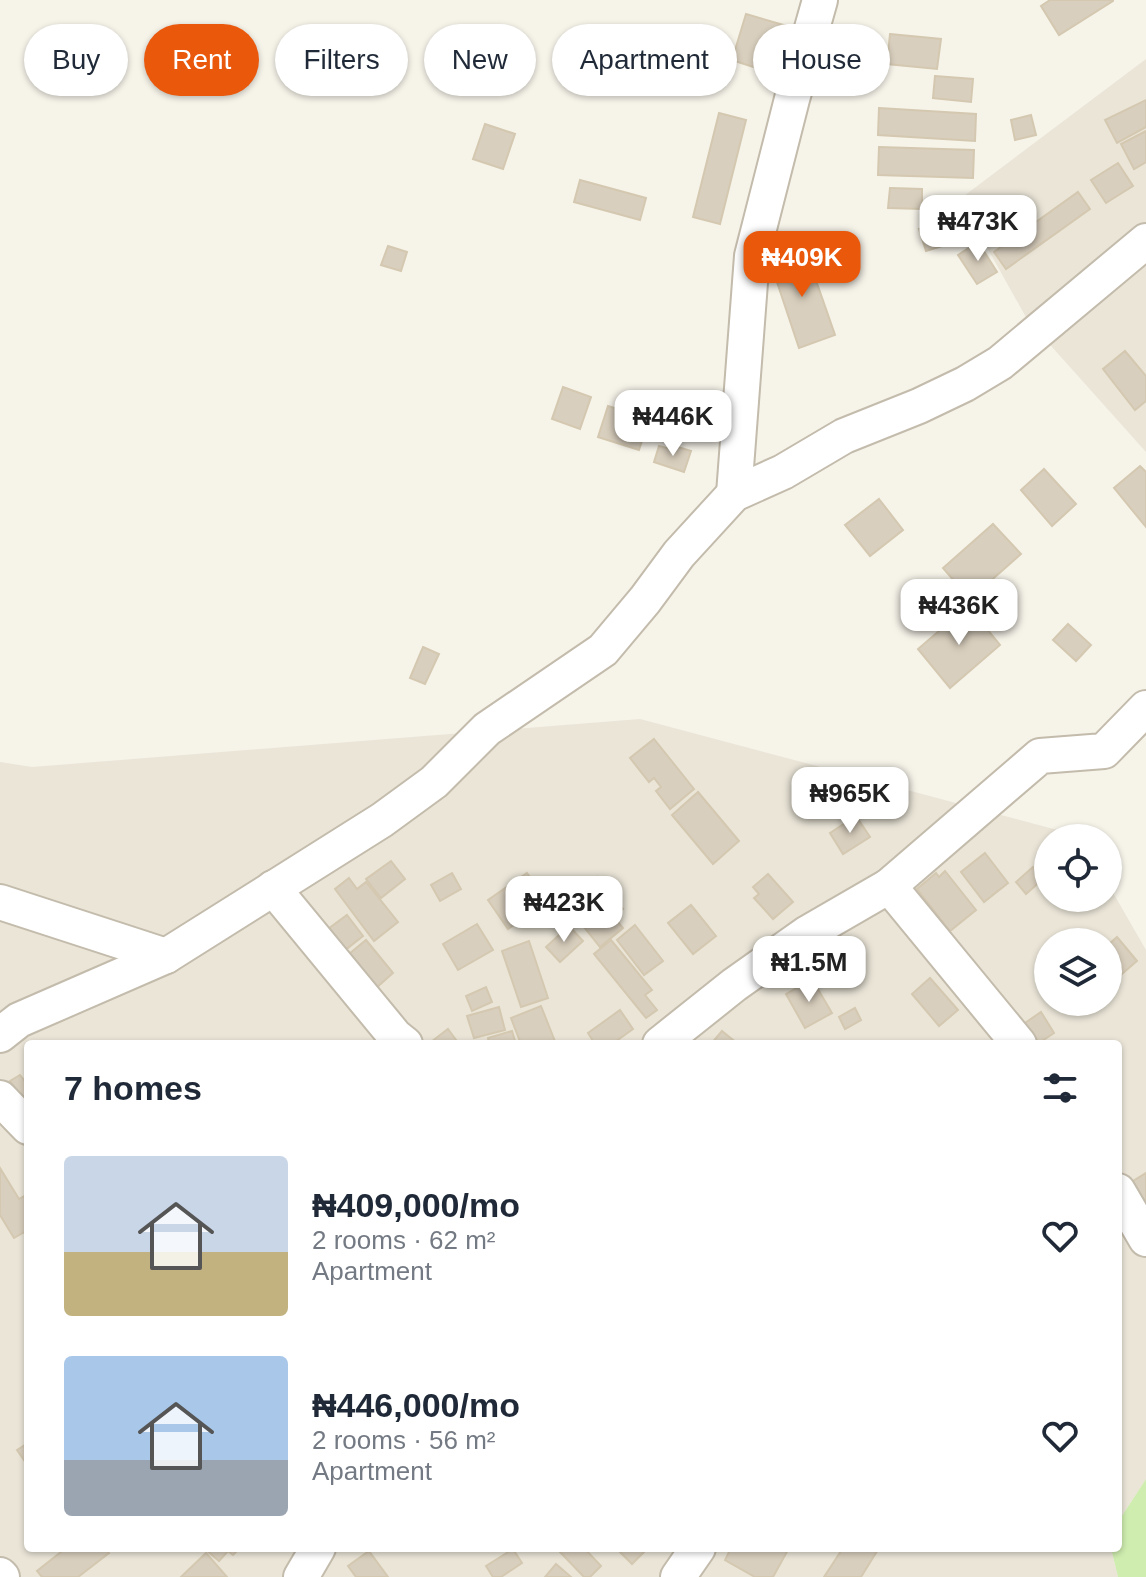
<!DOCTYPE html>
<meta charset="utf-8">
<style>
:root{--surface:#fff;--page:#f2f2f3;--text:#1f2937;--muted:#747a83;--accent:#ea580c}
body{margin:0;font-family:Helvetica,sans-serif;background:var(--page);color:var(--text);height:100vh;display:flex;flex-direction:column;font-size:30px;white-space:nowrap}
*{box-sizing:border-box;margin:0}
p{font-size:26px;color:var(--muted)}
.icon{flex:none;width:44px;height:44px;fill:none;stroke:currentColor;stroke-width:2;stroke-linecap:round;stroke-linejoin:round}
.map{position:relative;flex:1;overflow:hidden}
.side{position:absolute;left:24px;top:1040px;width:1098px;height:512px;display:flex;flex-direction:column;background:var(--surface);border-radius:8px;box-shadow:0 2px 6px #0004}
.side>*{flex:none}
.banner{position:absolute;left:24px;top:24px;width:1098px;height:72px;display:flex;gap:16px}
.buttons{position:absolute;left:1034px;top:824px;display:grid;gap:16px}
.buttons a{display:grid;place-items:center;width:88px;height:88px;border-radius:50%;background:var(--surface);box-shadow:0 2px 6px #0004;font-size:40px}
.price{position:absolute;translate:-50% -68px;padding:0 18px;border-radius:16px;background:#fff;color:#222;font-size:26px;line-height:52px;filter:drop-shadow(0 2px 4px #0008)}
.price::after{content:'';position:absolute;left:50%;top:48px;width:24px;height:18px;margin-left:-12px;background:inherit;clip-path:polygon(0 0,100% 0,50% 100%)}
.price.on{background:var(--accent);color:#fff}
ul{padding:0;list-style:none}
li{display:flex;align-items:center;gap:24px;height:200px;padding:0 40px}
li span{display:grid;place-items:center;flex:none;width:224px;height:160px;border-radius:8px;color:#555}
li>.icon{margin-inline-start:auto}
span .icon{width:96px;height:96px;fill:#fffc;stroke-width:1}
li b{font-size:34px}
h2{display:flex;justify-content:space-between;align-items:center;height:96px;padding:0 40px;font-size:34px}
.tag{padding:0 28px;border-radius:36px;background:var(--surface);box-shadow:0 2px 6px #0004;font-size:28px;line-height:72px}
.tag.on{background:var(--accent);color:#fff}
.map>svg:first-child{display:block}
</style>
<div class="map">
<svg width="1146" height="1577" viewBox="0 0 1146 1577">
<rect width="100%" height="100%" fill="#f6f3e9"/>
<g fill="#eae5d7" fill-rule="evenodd">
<polygon points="1146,59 1146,452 1027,319 960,199"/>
<path d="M640,719L1080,836L1082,838H1048V898H1108V884L1146,950V1479L1118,1522V1044H28V1548H1111L1118,1577H0V762L32,767ZM1048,942H1108V1002H1048Z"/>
</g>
<polygon fill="#cfedaf" points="1146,1479 1146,1577 1118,1577 1111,1548 1118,1548 1118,1522"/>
<g fill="#d9cfbe" stroke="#d4c8b0" stroke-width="2">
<polygon points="1050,0 1113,0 1113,1 1059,35 1041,6"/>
<polygon points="746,14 787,26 772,73 732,60"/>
<polygon points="890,34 941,39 937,69 887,64"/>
<polygon points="935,76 973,79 971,102 933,98"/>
<polygon points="1146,100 1146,127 1117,143 1105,120"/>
<polygon points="879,108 976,114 975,141 878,135"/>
<polygon points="719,113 746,120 720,224 693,217"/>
<polygon points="1031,115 1036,135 1015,140 1011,120"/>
<polygon points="485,124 515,134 503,169 473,159"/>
<polygon points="1146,131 1146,162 1134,169 1121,144"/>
<polygon points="879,147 974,150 973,178 878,175"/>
<polygon points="1118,163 1133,186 1106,203 1091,180"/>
<polygon points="580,180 646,198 640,220 574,202"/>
<polygon points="890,188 922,189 922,209 888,208"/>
<polygon points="1078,192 1090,209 1006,269 994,252"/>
<polygon points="985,202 1008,233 996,242 974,211"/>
<polygon points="961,216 968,238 926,251 919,229"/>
<polygon points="978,242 997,272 977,284 958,255"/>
<polygon points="388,246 407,252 401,271 381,265"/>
<polygon points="805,249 835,335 799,348 770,261"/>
<polygon points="1125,351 1146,376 1146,401 1135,410 1103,369"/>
<polygon points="563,387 591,397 580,429 552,419"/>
<polygon points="608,406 649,419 639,450 598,437"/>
<polygon points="671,445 691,451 684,472 654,462 659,446 670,449"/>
<polygon points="1140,466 1146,472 1146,527 1114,488"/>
<polygon points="1044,469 1076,504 1052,526 1021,490"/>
<polygon points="879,499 903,530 870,556 845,525"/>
<polygon points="993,524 1021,554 970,599 943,568"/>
<polygon points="968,606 1000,645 950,688 918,649"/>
<polygon points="1068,624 1091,645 1076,661 1053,640"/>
<polygon points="423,647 439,654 425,684 410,678"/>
<polygon points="654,739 694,789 670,809 656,791 661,787 654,778 649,782 630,758"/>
<polygon points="698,792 739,841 713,864 672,815"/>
<polygon points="856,816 870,837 843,854 830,833"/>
<polygon points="985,853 1008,883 984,902 961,872"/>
<polygon points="391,861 405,879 381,898 366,879"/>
<polygon points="1033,867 1043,879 1026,894 1016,882"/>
<polygon points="945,871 976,910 950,931 917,889 936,873 939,877"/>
<polygon points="452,873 461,889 440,901 431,885"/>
<polygon points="527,873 547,902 508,929 488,900"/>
<polygon points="768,874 793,902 773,919 754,898 759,894 753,887"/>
<polygon points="597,877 623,909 614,917 623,928 600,947 565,903"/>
<polygon points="349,878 357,889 366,882 398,922 374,941 335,889"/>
<polygon points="691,905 716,936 693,954 668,923"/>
<polygon points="347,915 363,936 344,951 328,929"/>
<polygon points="477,924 493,950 458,970 443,944"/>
<polygon points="635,925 663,961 644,975 617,940"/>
<polygon points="569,926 583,941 560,962 546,947"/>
<polygon points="1117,937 1137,961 1108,986 1108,945"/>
<polygon points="366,940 393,973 375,989 348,955"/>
<polygon points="611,940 652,990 645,995 657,1010 646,1018 594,954"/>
<polygon points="529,941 548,998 521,1007 502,951"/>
<polygon points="833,943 841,956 832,962 824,948"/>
<polygon points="930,978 958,1010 939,1026 912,994"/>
<polygon points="812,979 832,1013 805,1028 786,994"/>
<polygon points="486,987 492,1002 472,1011 466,996"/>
<polygon points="541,1006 556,1044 521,1044 511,1018"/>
<polygon points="499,1007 505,1030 474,1038 467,1016"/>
<polygon points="855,1008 861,1020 845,1029 839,1017"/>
<polygon points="620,1010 633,1029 612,1044 595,1044 588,1033"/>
<polygon points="1041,1012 1054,1033 1039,1043 1025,1023"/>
<polygon points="448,1029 459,1044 432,1044 431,1042"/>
<polygon points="512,1031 516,1044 489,1044 488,1038"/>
<polygon points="722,1031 738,1044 711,1044"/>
<polygon points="20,1075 24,1080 28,1077 28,1100 25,1102 10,1081"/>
<polygon points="0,1168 19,1199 28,1194 28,1230 14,1238 0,1215"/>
<polygon points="1146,1173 1146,1204 1133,1181"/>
<polygon points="28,1443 28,1462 26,1463 17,1450"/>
<polygon points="66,1548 105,1548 109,1553 78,1577 42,1577 37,1571"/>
<polygon points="204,1548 240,1548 233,1555 228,1551 219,1561"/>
<polygon points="564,1548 584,1548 601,1566 590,1577 584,1577 560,1552"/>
<polygon points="616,1548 648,1548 632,1564"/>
<polygon points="731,1548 789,1548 773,1577 755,1577 725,1560"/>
<polygon points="843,1548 879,1548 861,1577 824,1577"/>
<polygon points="513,1549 522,1563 501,1577 493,1577 486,1566"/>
<polygon points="369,1551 388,1577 356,1577 348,1566"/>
<polygon points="206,1553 227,1577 181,1577"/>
<polygon points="556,1564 571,1577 545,1577"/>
</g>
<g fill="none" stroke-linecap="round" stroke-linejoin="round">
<g stroke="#c3bbab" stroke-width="38">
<g id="minor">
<polyline points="734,494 752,256 792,99 820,0"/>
<polyline points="889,886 1019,1044"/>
<polyline points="273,888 395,1036 405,1044"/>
<polyline points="0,902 166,956"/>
<polyline points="0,1035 19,1020 166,956 382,820 434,782 487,729 603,650 645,600 679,554 734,494 783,472 844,436 919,406 965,384 1000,363 1146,241"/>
<polyline points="660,1044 734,985 806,934 889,886 1040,756 1104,751 1146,708"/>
<polyline points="0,1098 28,1127"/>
<polyline points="1118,1191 1146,1239"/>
<polyline points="0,1575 2,1577"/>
<polyline points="301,1577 318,1548"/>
<polyline points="678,1577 698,1548"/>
</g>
</g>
<use href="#minor" stroke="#fff" stroke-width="34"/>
</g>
</svg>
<div class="buttons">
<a><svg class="icon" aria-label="locate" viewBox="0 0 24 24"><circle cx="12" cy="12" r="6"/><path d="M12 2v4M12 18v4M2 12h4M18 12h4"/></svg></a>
<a><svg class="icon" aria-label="layers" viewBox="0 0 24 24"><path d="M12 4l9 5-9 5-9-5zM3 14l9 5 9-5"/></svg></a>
</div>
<b class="price" style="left:978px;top:263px">₦473K</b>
<b class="price on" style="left:802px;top:299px">₦409K</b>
<b class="price" style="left:673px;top:458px">₦446K</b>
<b class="price" style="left:959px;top:647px">₦436K</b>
<b class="price" style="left:850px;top:835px">₦965K</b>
<b class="price" style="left:564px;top:944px">₦423K</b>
<b class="price" style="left:809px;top:1004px">₦1.5M</b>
<div class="banner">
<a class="tag">Buy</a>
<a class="tag on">Rent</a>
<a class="tag">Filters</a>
<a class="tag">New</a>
<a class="tag">Apartment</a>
<a class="tag">House</a>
</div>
<section class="side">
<h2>7 homes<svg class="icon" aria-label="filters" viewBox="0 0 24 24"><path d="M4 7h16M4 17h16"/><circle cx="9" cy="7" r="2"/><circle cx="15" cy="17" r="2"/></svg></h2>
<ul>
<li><span style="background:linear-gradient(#c9d6e8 60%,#c2b280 0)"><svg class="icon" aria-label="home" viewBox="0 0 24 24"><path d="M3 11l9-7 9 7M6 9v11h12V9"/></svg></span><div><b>₦409,000/mo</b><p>2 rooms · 62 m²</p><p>Apartment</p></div><svg class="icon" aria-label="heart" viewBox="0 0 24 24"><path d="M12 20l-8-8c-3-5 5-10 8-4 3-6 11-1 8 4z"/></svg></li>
<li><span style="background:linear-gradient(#a9c7e8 65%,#9aa5b1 0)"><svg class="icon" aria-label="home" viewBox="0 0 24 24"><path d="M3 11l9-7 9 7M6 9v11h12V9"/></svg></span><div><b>₦446,000/mo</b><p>2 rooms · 56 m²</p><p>Apartment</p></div><svg class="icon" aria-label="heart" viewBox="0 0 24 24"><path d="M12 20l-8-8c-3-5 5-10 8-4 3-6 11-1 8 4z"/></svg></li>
</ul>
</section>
</div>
